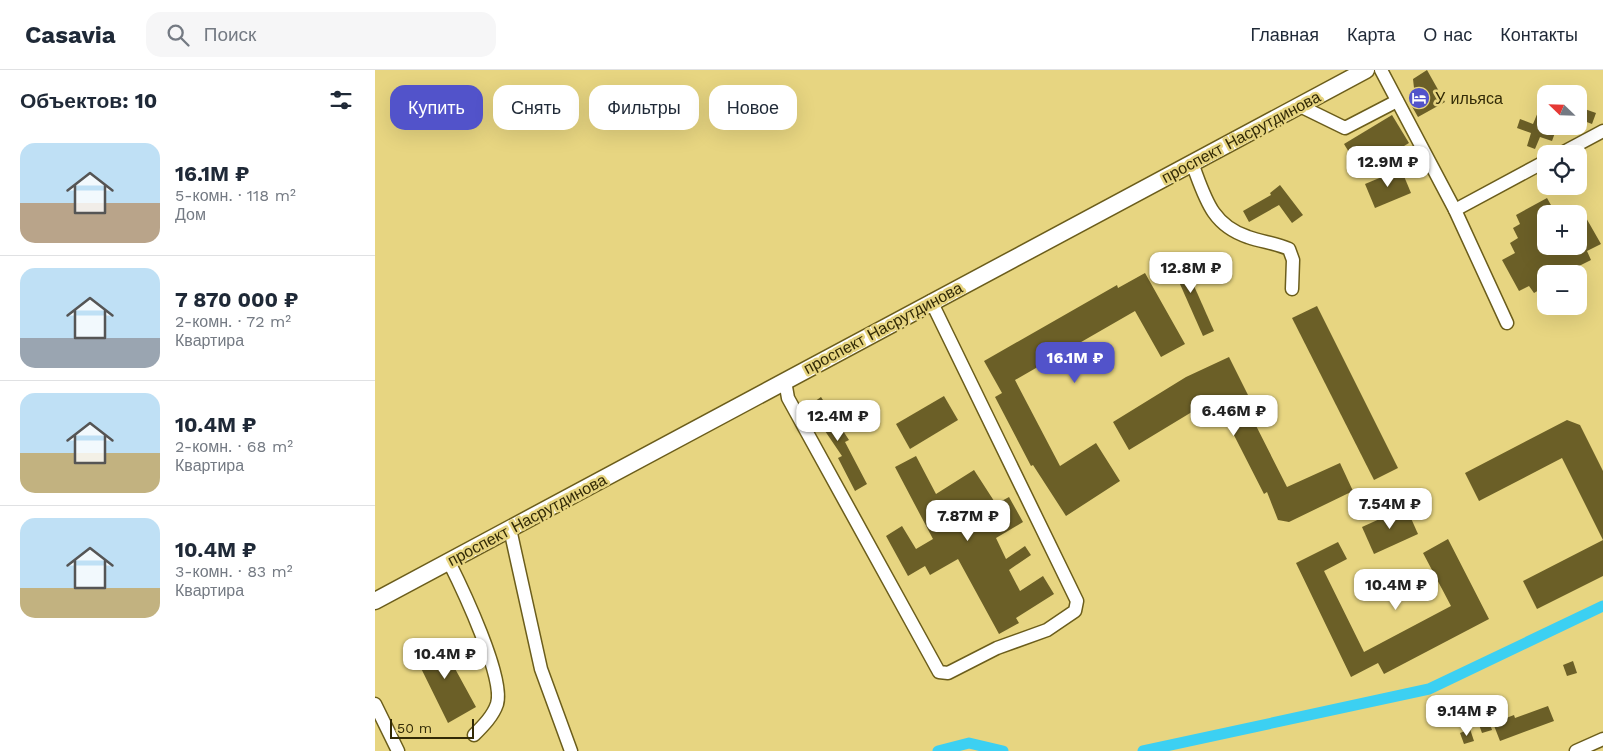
<!DOCTYPE html>
<html lang="ru">
<meta charset="utf-8">
<style>
:root{--surface:#fff;--page:#f6f6f7;--text:#1f2937;--muted:#747a83;--line:#e0e1e3;--accent:#5253ca}
body{margin:0;font-family:"Work Sans",sans-serif;background:var(--page);color:var(--text);height:100vh;display:flex;flex-direction:column;font-size:19px;white-space:nowrap}
*{box-sizing:border-box;margin:0}
p{font-size:16px;color:var(--muted)}
.icon{flex:none;width:28px;height:28px;fill:none;stroke:currentColor;stroke-width:2;stroke-linecap:round;stroke-linejoin:round}
.map{position:relative;flex:1;overflow:hidden}
.panel{display:flex;flex-direction:column;background:var(--surface);width:375px}
.panel>*{flex:none}
.top-card{position:absolute;left:15px;top:15px;width:475px;height:45px;display:flex;gap:10px}
.needle{width:32px;rotate:293deg}
.fabs{position:absolute;left:1162px;top:15px;display:grid;gap:10px}
.fabs a{display:grid;place-items:center;width:50px;height:50px;border-radius:10px;background:var(--surface);box-shadow:0 5px 20px #0002;font-size:25px}
.scale{position:absolute;left:15px;bottom:12px;width:84px;box-sizing:border-box;padding-left:5px;border:2px solid #322a06;border-top:0;font-size:14px;line-height:18px;white-space:nowrap;color:#322a06;-webkit-text-stroke:4px #e7d581;paint-order:stroke}
.price{position:absolute;translate:-50% -42px;padding:0 11px;border-radius:10px;background:#fff;color:#222;font-size:16px;line-height:32px;filter:drop-shadow(0 1px 2px #0008)}
.price::after{content:'';position:absolute;left:50%;top:30px;width:15px;height:11px;margin-left:-8px;background:inherit;clip-path:polygon(0 0,100% 0,50% 100%)}
.price.current{background:var(--accent);color:#fff}
ul{padding:0;list-style:none}
li{display:flex;align-items:center;gap:15px;height:125px;padding:0 20px}
li+li{border-top:1px solid var(--line)}
li span{display:grid;place-items:center;flex:none;width:140px;height:100px;border-radius:15px;color:#555}
li>.icon{margin-inline-start:auto}
span .icon{width:60px;height:60px;fill:#fffc;stroke-width:1}
li b{font-size:21px}
h2{display:flex;justify-content:space-between;align-items:center;height:60px;padding:0 20px;font-size:21px}
.tag{padding:0 18px;border-radius:15px;background:var(--surface);box-shadow:0 5px 20px #0002;font-size:18px;line-height:45px}
.tag.current{background:var(--accent);color:#fff}
header{display:flex;align-items:center;gap:30px;box-sizing:border-box;height:70px;padding:0 25px;background:var(--surface);border-bottom:1px solid var(--line)}
header strong{font-size:24px}
nav{display:flex;gap:28px;margin-inline-start:auto;font-size:18px}
.search{width:350px;height:45px;background:var(--page);display:flex;align-items:center;gap:12px;box-sizing:border-box;padding:0 18px;border-radius:15px;color:var(--muted);font-size:19px}
main{display:flex;flex:1;min-height:0}
.map>svg:first-child{display:block}
</style>
<header>
<strong>Casavia</strong>
<div class="search"><svg class="icon" aria-label="search" viewBox="0 0 24 24"><circle cx="10" cy="10" r="6"/><path d="M15 15l6 6"/></svg>Поиск</div>
<nav><a>Главная</a><a>Карта</a><a>О нас</a><a>Контакты</a></nav>
</header>
<main>
<section class="panel">
<h2>Объектов: 10<svg class="icon" aria-label="filters" viewBox="0 0 24 24"><path d="M4 7h16M4 17h16"/><circle cx="9" cy="7" r="2"/><circle cx="15" cy="17" r="2"/></svg></h2>
<ul>
<li><span style="background:linear-gradient(#bfe0f5 60%,#b9a48a 0)"><svg class="icon" aria-label="home" viewBox="0 0 24 24"><path d="M3 11l9-7 9 7M6 9v11h12V9"/></svg></span><div><b>16.1M ₽</b><p>5-комн. · 118 m²</p><p>Дом</p></div></li>
<li><span style="background:linear-gradient(#bfe0f5 70%,#9aa5b1 0)"><svg class="icon" aria-label="home" viewBox="0 0 24 24"><path d="M3 11l9-7 9 7M6 9v11h12V9"/></svg></span><div><b>7 870 000 ₽</b><p>2-комн. · 72 m²</p><p>Квартира</p></div></li>
<li><span style="background:linear-gradient(#bfe0f5 60%,#c2b280 0)"><svg class="icon" aria-label="home" viewBox="0 0 24 24"><path d="M3 11l9-7 9 7M6 9v11h12V9"/></svg></span><div><b>10.4M ₽</b><p>2-комн. · 68 m²</p><p>Квартира</p></div></li>
<li><span style="background:linear-gradient(#bfe0f5 70%,#c2b280 0)"><svg class="icon" aria-label="home" viewBox="0 0 24 24"><path d="M3 11l9-7 9 7M6 9v11h12V9"/></svg></span><div><b>10.4M ₽</b><p>3-комн. · 83 m²</p><p>Квартира</p></div></li>
</ul>
</section>
<div class="map">
<svg width="1228" height="681" viewBox="0 0 1228 681">
<rect width="100%" height="100%" fill="#e7d581"/>
<g fill="none" stroke-linecap="round" stroke-linejoin="round">
<g stroke="#3cd0f2" stroke-width="11">
<polyline points="563,681 594,673 628,681"/>
<polyline points="768,681 1054,619 1228,536"/>
</g>
</g>
<g fill="#6b5f27">
<polygon points="1052,0 1070,32 1043,47 1035,33 1040,27 1038,9"/>
<polygon points="1204,37 1221,43 1217,54 1204,49"/>
<polygon points="1163,42 1171,45 1169,56 1181,60 1177,71 1165,67 1160,79 1152,76 1156,63 1142,58 1145,49 1158,54"/>
<polygon points="1017,45 1034,73 986,102 969,74"/>
<polygon points="1026,99 1036,123 1000,138 990,114"/>
<polygon points="905,115 928,145 917,153 904,135 874,152 868,141 896,125 895,123"/>
<polygon points="1172,128 1181,144 1171,144 1171,176 1204,176 1204,148 1210,160 1210,146 1226,174 1212,181 1216,190 1202,197 1206,204 1171,204 1171,216 1159,223 1154,216 1144,221 1127,190 1140,183 1135,173 1143,168 1138,158 1145,154 1141,145"/>
<polygon points="804,182 839,261 828,266 793,187"/>
<polygon points="770,203 810,274 786,287 760,241 640,310 685,396 721,373 745,411 691,446 658,395 656,396 620,327 627,323 609,291 742,215 743,218"/>
<polygon points="942,236 1023,398 999,410 917,248"/>
<polygon points="854,287 875,329 869,332 912,417 965,393 978,421 914,452 903,450 892,422 889,424 840,328 754,380 738,352 811,307"/>
<polygon points="569,326 583,350 535,379 521,354"/>
<polygon points="446,327 474,370 470,372 492,414 480,421 463,388 467,386 433,336"/>
<polygon points="1192,350 1205,355 1228,401 1228,506 1162,539 1148,511 1228,470 1187,388 1104,431 1090,403"/>
<polygon points="541,386 561,424 599,400 621,434 634,427 648,452 621,468 631,489 650,476 656,485 634,500 645,521 668,506 679,524 641,548 644,553 624,564 583,489 555,505 550,496 533,506 511,466 527,456 541,479 558,469 520,397"/>
<polygon points="1031,437 1043,464 999,484 987,457"/>
<polygon points="1073,469 1114,549 1009,604 1003,593 976,607 921,493 963,472 972,489 949,501 989,582 1076,536 1048,483"/>
<polygon points="67,568 81,593 78,595 101,637 73,653 39,584"/>
<polygon points="1198,591 1202,603 1192,606 1188,595"/>
<polygon points="1173,636 1179,651 1125,671 1118,653 1139,645 1140,648"/>
<polygon points="1113,648 1117,660 1107,663 1103,652"/>
<polygon points="1095,659 1099,671 1089,674 1085,663"/>
</g>
<g fill="none" stroke-linecap="round" stroke-linejoin="round">
<g stroke="#6b5d1b" stroke-width="15">
<g id="minor">
<polyline points="1006,0 1080,140 1132,253"/>
<polyline points="925,36 970,58 1022,31"/>
<polyline points="1185,84 1228,61"/>
<path d="M817,93C830,127 836,155 873,167C887,172 901,173 914,179L918,190L917,219"/>
<polyline points="1080,140 1171,91"/>
<polyline points="410,311 413,328 564,602 573,603 622,578 672,560 700,541 702,531 556,231"/>
<polyline points="135,459 166,599 196,681"/>
<path d="M74,492C87,518 130,608 122,634C118,646 108,656 99,665"/>
<polyline points="0,634 23,681"/>
<polyline points="1201,681 1228,669"/>
</g>
</g>
<g stroke="#6b5d1b" stroke-width="19">
<polyline id="major" points="0,531 991,0"/>
</g>
<use href="#minor" stroke="#fff" stroke-width="12"/>
<use href="#major" stroke="#fff" stroke-width="16"/>
</g>
<defs>
<g id="hotel-disc" transform="scale(1.125)"><circle r="9.5" fill="#5253ca" stroke="#e7d581"/><path d="M-6-4.5h1.5V1H6V5H4.5V3h-9V5H-6ZM-4 0a1.8 1.8 0 1 1 3.6 0ZM.5 0V-2.5h3Q6-2.5 6 0Z" fill="#fff"/></g>
</defs>
<g fill-rule="evenodd">
<use href="#hotel-disc" x="1044" y="28"/>
</g>
<g text-anchor="middle" dominant-baseline="central" stroke-width="5" stroke-linejoin="round" paint-order="stroke">
<g font-size="16" fill="#322a06" stroke="#e7d581" text-anchor="start">
<text x="1060" y="28">У ильяса</text>
</g>
<g font-size="16" fill="#322a06" stroke="#e7d581">
<text transform="translate(866 67) rotate(-28)">проспект Насрутдинова</text>
<text transform="translate(508 258) rotate(-28)">проспект Насрутдинова</text>
<text transform="translate(152 450) rotate(-28)">проспект Насрутдинова</text>
</g>
</g>
</svg>
<div class="fabs">
<a><svg class="needle" viewBox="-14 -14 28 28"><path d="M0-13l5 13h-10z" fill="#e53935"/><path d="M0 13l5-13h-10z" fill="#747a83"/></svg></a>
<a><svg class="icon" aria-label="locate" viewBox="0 0 24 24"><circle cx="12" cy="12" r="6"/><path d="M12 2v4M12 18v4M2 12h4M18 12h4"/></svg></a>
<a>+</a>
<a>−</a>
</div>
<div class="scale">50 m</div>
<b class="price" style="left:1013px;top:118px">12.9M ₽</b>
<b class="price" style="left:816px;top:224px">12.8M ₽</b>
<b class="price current" style="left:700px;top:314px">16.1M ₽</b>
<b class="price" style="left:859px;top:367px">6.46M ₽</b>
<b class="price" style="left:463px;top:372px">12.4M ₽</b>
<b class="price" style="left:1015px;top:460px">7.54M ₽</b>
<b class="price" style="left:593px;top:472px">7.87M ₽</b>
<b class="price" style="left:1021px;top:541px">10.4M ₽</b>
<b class="price" style="left:70px;top:610px">10.4M ₽</b>
<b class="price" style="left:1092px;top:667px">9.14M ₽</b>
<div class="top-card">
<a class="tag current">Купить</a>
<a class="tag">Снять</a>
<a class="tag">Фильтры</a>
<a class="tag">Новое</a>
</div>
</div>
</main>
